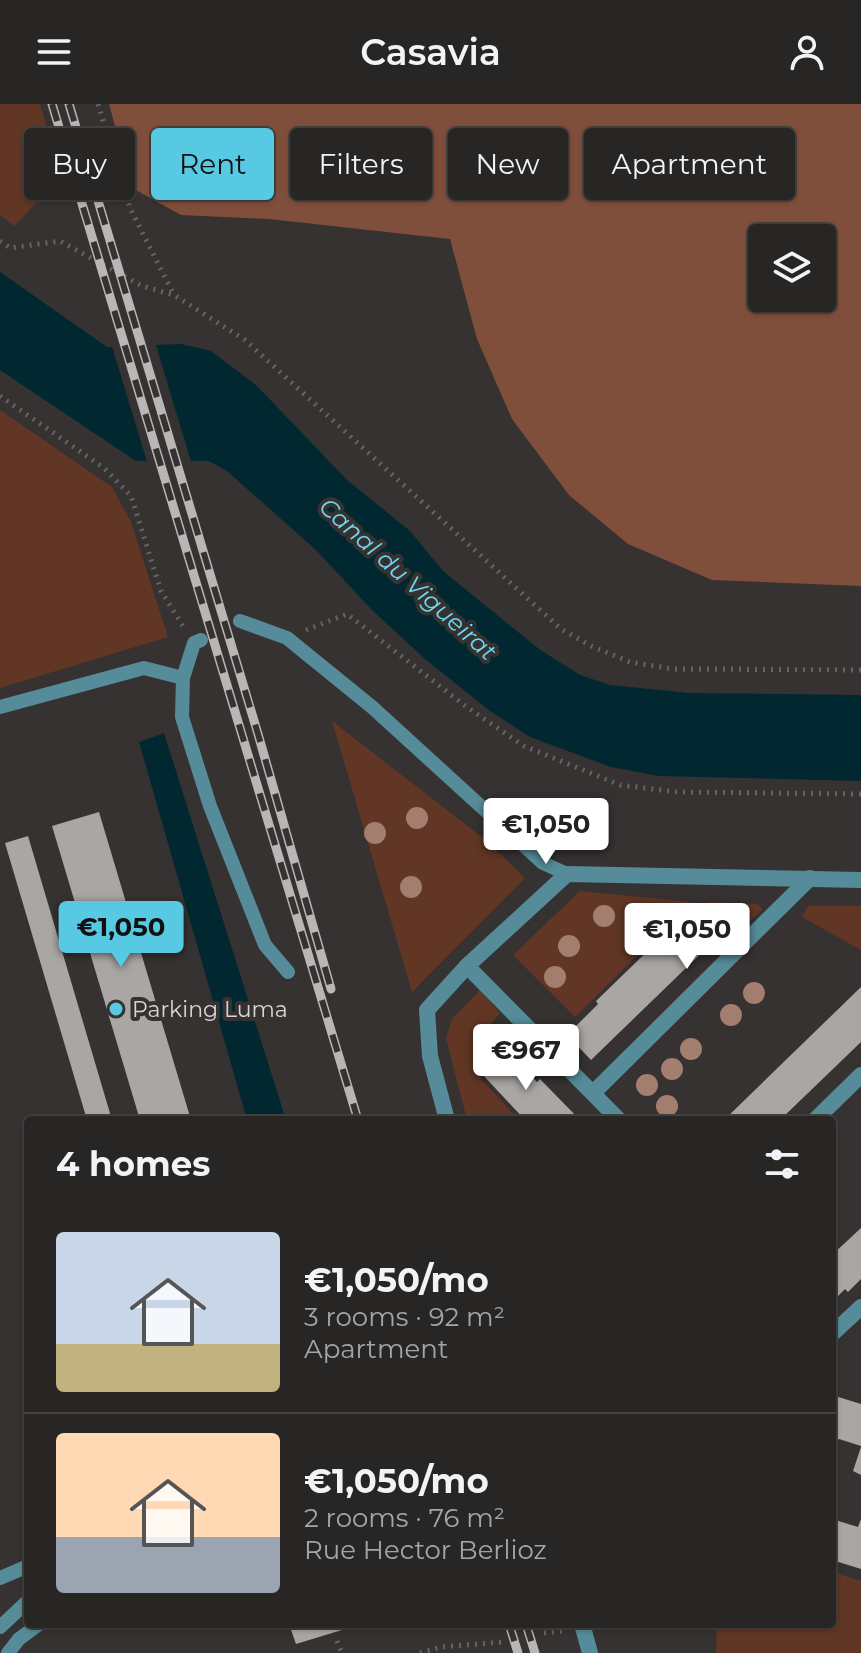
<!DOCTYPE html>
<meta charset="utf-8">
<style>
:root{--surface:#282625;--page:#302e2d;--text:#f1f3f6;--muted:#a5a5a7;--line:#444342;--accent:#57c9e2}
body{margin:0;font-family:Montserrat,sans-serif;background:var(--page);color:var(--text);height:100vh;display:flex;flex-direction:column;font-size:30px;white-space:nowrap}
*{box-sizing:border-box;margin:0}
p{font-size:26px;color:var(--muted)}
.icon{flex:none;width:44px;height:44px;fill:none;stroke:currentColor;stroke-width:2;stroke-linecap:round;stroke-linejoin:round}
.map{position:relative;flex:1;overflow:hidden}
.details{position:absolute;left:24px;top:1012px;width:812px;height:512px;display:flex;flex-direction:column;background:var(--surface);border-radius:8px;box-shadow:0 2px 6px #0004,0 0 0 2px var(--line)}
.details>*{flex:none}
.hud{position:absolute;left:24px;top:24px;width:814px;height:72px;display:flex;gap:16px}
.buttons{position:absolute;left:748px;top:120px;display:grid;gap:16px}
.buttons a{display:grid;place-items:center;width:88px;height:88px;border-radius:8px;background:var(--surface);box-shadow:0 2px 6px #0004,0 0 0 2px var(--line);font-size:40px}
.price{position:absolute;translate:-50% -68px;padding:0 18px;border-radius:8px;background:#fff;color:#222;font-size:26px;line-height:52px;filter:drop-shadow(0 2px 4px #0008)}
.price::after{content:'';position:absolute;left:50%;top:48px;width:24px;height:18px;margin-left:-12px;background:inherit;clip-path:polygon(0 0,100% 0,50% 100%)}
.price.on{background:var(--accent);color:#111}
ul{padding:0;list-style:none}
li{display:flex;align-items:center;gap:24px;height:200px;padding:0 32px}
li+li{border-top:2px solid var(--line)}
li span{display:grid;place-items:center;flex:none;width:224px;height:160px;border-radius:8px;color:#555}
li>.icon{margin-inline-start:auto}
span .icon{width:96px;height:96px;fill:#fffc;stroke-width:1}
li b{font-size:34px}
h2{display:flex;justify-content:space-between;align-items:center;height:96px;padding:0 32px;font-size:34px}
.tag{padding:0 28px;border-radius:8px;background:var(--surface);box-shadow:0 2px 6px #0004,0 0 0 2px var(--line);font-size:28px;line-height:72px}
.tag.on{background:var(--accent);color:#111}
header{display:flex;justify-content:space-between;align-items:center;height:104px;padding:0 32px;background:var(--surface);font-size:36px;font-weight:600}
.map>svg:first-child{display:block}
</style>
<header><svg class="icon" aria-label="menu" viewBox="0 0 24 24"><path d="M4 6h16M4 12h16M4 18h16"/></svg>Casavia<svg class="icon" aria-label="person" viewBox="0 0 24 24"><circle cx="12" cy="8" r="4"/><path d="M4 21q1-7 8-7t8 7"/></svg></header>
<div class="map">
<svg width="861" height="1549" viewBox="0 0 861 1549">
<rect width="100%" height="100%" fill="#353231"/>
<g fill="#613624">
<polygon points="0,0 40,0 61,71 15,122 0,111"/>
<polygon points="0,306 112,383 131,418 168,533 0,584"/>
<polygon points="332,617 487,737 525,774 412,888"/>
<polygon points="580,787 691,798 575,913 513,851"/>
<polygon points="709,798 757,800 763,805 729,836 699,806"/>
<polygon points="808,802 861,802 861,846 802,813"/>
<polygon points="480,886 500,909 490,921 505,938 476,969 519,1016 467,1016 446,934 452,915"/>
<polygon points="832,1468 861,1477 861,1549 716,1549 717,1520 832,1520"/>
</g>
<path fill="#804f3b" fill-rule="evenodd" d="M109,0H861V482L712,476L628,440L569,391L512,315L477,235L450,135L269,115L181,111L132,84ZM762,134H822V194H762Z"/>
<g fill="#012830">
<polygon points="0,168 107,243 181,240 211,247 256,281 347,376 410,427 443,467 539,545 580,571 610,581 689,589 861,591 861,677 659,672 611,663 530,633 490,607 425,555 371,505 316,446 227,367 209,357 136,357 0,266"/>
<polygon points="164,629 286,1016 247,1016 139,638"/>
</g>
<polygon fill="#353231" points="155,238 192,361 148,361 111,239"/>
<g fill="#a9a6a4">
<polygon points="99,708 191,1016 140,1016 52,722"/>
<polygon points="28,732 112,1016 87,1016 5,739"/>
<polygon points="694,808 718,833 591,956 567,931 598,900 596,897 659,836 661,839"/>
<polygon points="861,883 861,938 780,1016 724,1016"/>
<polygon points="506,946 537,978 540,975 580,1016 525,1016 482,970"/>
<polygon points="861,1124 861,1175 848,1188 845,1185 832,1198 832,1151"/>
<polygon points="832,1291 861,1300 861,1342 839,1335 832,1342"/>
<polygon points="861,1343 861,1371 853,1367"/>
<polygon points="832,1415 858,1423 861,1415 861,1465 832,1456"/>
<polygon points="289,1520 341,1520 342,1526 296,1540"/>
</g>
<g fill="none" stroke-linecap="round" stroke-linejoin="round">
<g stroke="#676463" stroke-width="5" stroke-dasharray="2 6" stroke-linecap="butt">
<polyline points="98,0 130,104 174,191"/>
<polyline points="0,137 10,144 60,137 142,182 174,191 245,236 561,525 591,542 630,558 673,565 861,566"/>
<polyline points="0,292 104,364 131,392 161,487 183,522"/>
<polyline points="306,526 347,510 468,604 524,642 620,681 678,688 861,690"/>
<polyline points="544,1529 562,1527"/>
<polyline points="337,1537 342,1549"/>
<polyline points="420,1549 441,1543 504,1538"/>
</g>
<g stroke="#568c99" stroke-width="14">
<polyline points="240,517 287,534 372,603 543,759 567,770"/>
<polyline points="201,536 194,539 183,574 182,613 210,702 265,841 288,868"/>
<polyline points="0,603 144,564 183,574"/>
<polyline points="0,1474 28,1462"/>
<polyline points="0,1523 28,1497"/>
<polyline points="8,1549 19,1535 39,1520"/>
</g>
<g stroke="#568c99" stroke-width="16">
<polyline points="467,862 619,1016"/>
<polyline points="593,989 810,774"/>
<polyline points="447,1016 430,952 427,906 467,862 567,770 861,776"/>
<polyline points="815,1016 861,971"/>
<polyline points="832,1230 861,1203"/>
<polyline points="582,1520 590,1549"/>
</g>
<g stroke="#b9b7b6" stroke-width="9">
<g id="rail">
<polyline points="52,0 358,1016"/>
<polyline points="69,0 258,630 331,885"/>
<polyline points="509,1520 518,1549"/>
<polyline points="526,1520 535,1549"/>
</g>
</g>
<use href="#rail" stroke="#353231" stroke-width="6" stroke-dasharray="18" stroke-linecap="butt"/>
</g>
<g fill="#a37e6f">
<circle cx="417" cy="714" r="11"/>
<circle cx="375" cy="729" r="11"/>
<circle cx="411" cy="783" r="11"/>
<circle cx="604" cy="812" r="11"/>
<circle cx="569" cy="842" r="11"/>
<circle cx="555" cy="873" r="11"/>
<circle cx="754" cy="889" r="11"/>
<circle cx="731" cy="911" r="11"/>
<circle cx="691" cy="945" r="11"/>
<circle cx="672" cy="965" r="11"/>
<circle cx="647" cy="981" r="11"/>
<circle cx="667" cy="1002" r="11"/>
</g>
<circle fill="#57c9e2" stroke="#353231" stroke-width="3" cx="116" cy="905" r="8"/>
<g text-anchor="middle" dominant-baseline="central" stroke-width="8" stroke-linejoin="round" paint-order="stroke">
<g font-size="22" fill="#d8d6d5" stroke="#353231" text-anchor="start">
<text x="132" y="905">Parking Luma</text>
</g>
<g font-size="24" font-style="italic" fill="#6ed8f0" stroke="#353231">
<text transform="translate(408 475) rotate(42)">Canal du Vigueirat</text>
</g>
</g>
</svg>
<div class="buttons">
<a><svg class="icon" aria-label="layers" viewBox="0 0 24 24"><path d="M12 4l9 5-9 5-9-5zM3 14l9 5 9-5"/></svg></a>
</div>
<b class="price" style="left:546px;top:762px">€1,050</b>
<b class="price on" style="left:121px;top:865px">€1,050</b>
<b class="price" style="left:687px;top:867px">€1,050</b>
<b class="price" style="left:526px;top:988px">€967</b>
<div class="hud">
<a class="tag">Buy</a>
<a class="tag on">Rent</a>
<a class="tag">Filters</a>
<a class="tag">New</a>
<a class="tag">Apartment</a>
</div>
<section class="details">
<h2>4 homes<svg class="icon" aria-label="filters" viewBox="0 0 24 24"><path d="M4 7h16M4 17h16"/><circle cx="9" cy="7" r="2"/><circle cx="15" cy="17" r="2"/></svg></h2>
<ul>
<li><span style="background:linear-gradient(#c9d6e8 70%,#c2b280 0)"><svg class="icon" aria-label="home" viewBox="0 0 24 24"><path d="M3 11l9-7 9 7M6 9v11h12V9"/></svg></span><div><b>€1,050/mo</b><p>3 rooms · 92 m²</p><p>Apartment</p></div></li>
<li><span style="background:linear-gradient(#ffd9b3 65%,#9aa5b1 0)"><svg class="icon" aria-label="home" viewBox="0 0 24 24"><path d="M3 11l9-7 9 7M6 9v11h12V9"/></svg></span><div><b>€1,050/mo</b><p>2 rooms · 76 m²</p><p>Rue Hector Berlioz</p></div></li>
</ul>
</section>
</div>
